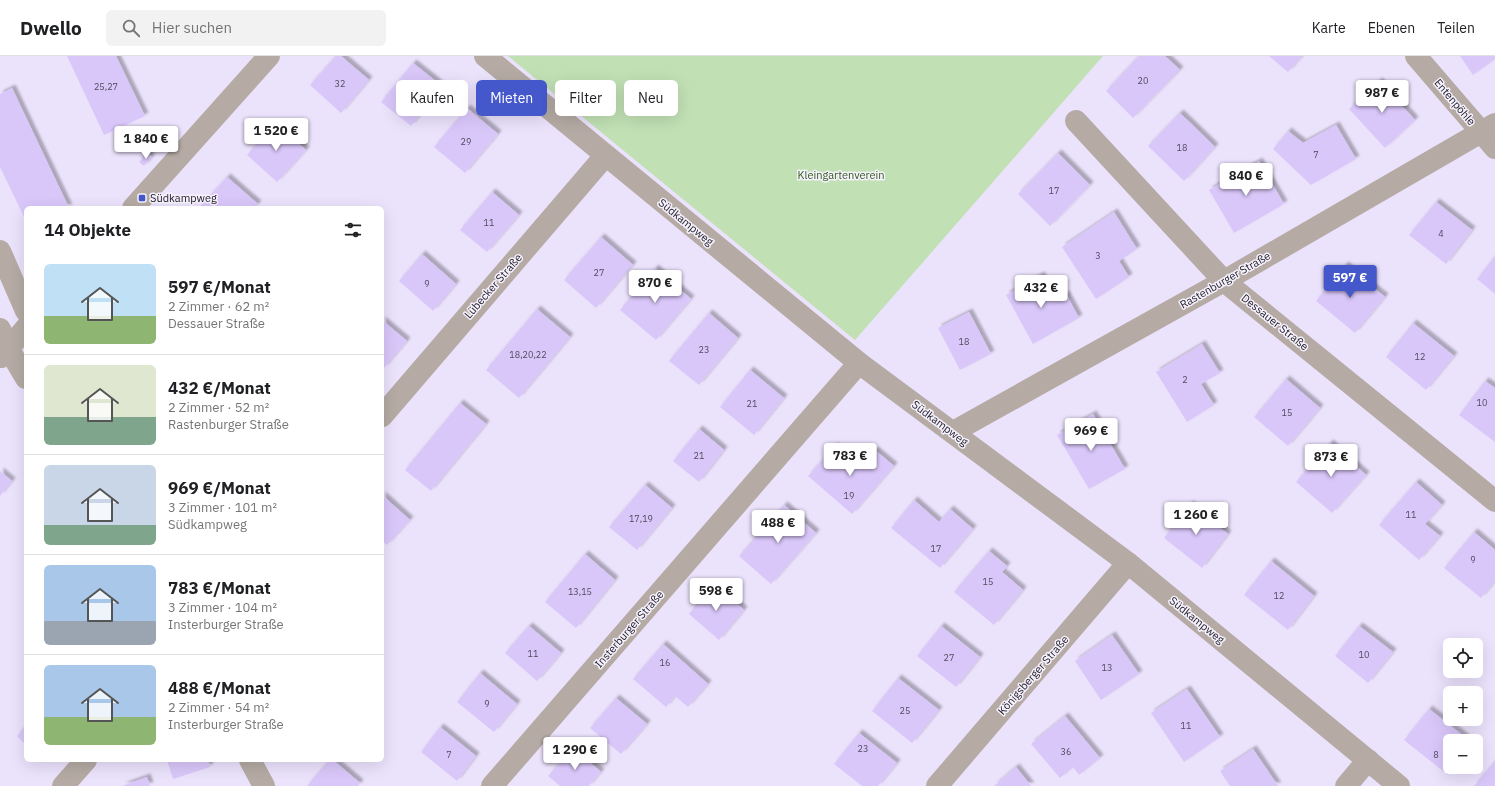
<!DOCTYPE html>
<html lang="de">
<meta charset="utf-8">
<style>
:root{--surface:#fff;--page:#f2f2f2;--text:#202124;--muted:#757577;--line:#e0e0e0;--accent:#4457cb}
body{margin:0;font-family:"IBM Plex Sans",sans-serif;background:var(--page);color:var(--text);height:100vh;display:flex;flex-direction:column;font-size:15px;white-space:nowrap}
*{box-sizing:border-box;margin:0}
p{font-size:13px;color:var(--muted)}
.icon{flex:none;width:22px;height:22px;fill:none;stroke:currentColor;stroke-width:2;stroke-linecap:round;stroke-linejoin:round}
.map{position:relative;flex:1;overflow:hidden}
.drawer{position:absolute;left:24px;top:150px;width:360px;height:556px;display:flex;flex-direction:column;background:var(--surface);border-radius:6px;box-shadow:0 4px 16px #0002}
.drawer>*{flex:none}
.guide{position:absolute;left:396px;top:24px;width:380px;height:36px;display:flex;gap:8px}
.buttons{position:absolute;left:1443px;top:582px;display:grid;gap:8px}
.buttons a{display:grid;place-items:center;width:40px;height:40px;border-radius:6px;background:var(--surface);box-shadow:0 4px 16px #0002;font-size:20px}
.price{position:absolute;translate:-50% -34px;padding:0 9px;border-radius:4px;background:#fff;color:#222;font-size:13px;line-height:26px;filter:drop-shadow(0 1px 2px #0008)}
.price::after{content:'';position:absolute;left:50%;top:24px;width:12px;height:9px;margin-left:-6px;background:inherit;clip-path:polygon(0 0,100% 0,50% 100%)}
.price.on{background:var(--accent);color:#fff}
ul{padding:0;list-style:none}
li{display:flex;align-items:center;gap:12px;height:100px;padding:0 20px}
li+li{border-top:1px solid var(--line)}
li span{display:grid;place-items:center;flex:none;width:112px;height:80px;border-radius:6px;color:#555}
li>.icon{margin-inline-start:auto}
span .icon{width:48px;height:48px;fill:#fffc;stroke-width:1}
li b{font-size:17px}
h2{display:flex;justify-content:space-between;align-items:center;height:48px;padding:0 20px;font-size:17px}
.pill{padding:0 14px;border-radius:6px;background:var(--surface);box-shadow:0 4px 16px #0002;font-size:14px;line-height:36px}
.pill.on{background:var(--accent);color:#fff}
header{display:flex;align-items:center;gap:24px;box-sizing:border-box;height:56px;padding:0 20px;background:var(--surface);border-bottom:1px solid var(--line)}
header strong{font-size:19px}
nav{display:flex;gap:22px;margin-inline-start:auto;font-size:14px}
.search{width:280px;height:36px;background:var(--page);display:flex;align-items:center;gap:10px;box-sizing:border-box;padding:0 14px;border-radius:6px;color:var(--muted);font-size:15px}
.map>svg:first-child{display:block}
</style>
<header>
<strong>Dwello</strong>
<div class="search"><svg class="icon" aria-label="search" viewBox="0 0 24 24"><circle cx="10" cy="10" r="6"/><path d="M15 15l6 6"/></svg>Hier suchen</div>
<nav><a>Karte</a><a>Ebenen</a><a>Teilen</a></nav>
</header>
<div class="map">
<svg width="1495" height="730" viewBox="0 0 1495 730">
<defs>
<filter id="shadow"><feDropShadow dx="3.5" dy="-3.5" stdDeviation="1" flood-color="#0004"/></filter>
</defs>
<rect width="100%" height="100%" fill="#ebe2fc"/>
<polygon fill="#c1e0b4" points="508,0 1103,0 855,284"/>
<g fill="#dac7fa" filter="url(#shadow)">
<polygon points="67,0 116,0 145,60 104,79"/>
<polygon points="336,0 341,0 369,24 341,57 310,29"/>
<polygon points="1139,0 1165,0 1180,14 1133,62 1106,35"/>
<polygon points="1269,0 1302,0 1288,16"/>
<polygon points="1460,0 1495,0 1495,3 1473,19"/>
<polygon points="413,7 443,31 411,70 381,46"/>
<polygon points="1379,25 1415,64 1385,92 1349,53"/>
<polygon points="12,32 69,152 26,152 26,165 0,111 0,38"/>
<polygon points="467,52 498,78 465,117 434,91"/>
<polygon points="1180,57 1215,91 1184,125 1148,90"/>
<polygon points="275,67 306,94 277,126 247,99"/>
<polygon points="1336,69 1356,103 1311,129 1273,93 1288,75 1303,87"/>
<polygon points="147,97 152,101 144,110 139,106"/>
<polygon points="1058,97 1090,129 1050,170 1018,138"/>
<polygon points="1259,105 1284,148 1234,177 1209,134"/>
<polygon points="227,121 258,148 254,152 199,152"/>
<polygon points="492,136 519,159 487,196 460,174"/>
<polygon points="1436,146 1472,174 1446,208 1409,179"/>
<polygon points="1114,156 1137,193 1119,205 1129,221 1096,243 1062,191"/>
<polygon points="601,181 633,209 596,252 564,224"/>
<polygon points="422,198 456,228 433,255 399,225"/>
<polygon points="1495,200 1495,238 1477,223"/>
<polygon points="1345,209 1385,241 1355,277 1316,245"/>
<polygon points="655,212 691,243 656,284 620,254"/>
<polygon points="1041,219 1055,244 1066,238 1079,262 1033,288 1006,239"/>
<polygon points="537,253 570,281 519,342 486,314"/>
<polygon points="969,256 991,298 960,314 938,272"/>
<polygon points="709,257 738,282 699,329 669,305"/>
<polygon points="382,264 407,285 384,312 382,310"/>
<polygon points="1413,267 1454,300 1426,334 1386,301"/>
<polygon points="1202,288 1220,317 1201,328 1214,349 1187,366 1156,316"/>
<polygon points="750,314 784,342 754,379 720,351"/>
<polygon points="1286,323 1320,352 1288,390 1254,361"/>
<polygon points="1485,325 1495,332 1495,386 1459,359"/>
<polygon points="460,347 486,368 431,435 405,414"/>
<polygon points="1093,358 1125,413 1089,433 1057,379"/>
<polygon points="699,373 724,394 699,426 673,405"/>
<polygon points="1330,387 1366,419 1332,457 1296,426"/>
<polygon points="835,390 860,412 875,394 894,410 852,458 808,420"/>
<polygon points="0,415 12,425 0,440"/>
<polygon points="1416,426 1442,449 1425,468 1440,480 1419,504 1379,469"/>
<polygon points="645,429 672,452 637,494 609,471"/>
<polygon points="382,439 410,464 387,489 382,485"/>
<polygon points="914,444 939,466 950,453 973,473 940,512 891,472"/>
<polygon points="1190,448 1228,478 1202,512 1164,482"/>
<polygon points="784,449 816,477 771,528 739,500"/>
<polygon points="1474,476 1495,494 1495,525 1481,542 1444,512"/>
<polygon points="989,495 1007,510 1002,516 1023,534 994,569 954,536"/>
<polygon points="585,498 615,524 576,572 545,546"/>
<polygon points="1271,505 1314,540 1288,574 1244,539"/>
<polygon points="714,528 744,554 719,584 689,558"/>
<polygon points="529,570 561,597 537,625 505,597"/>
<polygon points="941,570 980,601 956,631 917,600"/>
<polygon points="1359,570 1393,596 1368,627 1335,600"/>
<polygon points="1112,579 1139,618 1101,644 1075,605"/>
<polygon points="663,588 708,628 688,651 675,640 666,651 633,623"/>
<polygon points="480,617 517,648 494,676 457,646"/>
<polygon points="898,622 939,654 912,687 872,655"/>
<polygon points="1187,633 1220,681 1184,706 1151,657"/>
<polygon points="616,642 647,668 621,698 590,672"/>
<polygon points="1429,653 1470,685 1450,685 1450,711 1454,711 1448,719 1404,684"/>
<polygon points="1065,660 1100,702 1079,719 1073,711 1060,722 1031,688"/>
<polygon points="26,669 26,689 17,680"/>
<polygon points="440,671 476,700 457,725 421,696"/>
<polygon points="859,677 897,707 878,730 862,730 834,708"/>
<polygon points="573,692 601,716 589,730 560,730 548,720"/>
<polygon points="1253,693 1278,730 1230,730 1220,715"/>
<polygon points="167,704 208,704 210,711 173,723"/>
<polygon points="329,704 333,704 360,727 358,730 307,730"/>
<polygon points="1494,706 1495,707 1495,730 1474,730"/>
<polygon points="1016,711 1031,730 994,730"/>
<polygon points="147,721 150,730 122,730"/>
</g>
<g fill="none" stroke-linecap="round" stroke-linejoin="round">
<g stroke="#b5aaa4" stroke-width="22">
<polyline points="485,0 859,307 1128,507 1399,730"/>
<polyline points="1416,0 1495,92"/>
<polyline points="1076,65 1224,225 1495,445"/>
<polyline points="133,152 269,0"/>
<polyline points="0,195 26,255"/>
<polyline points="0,273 8,292 26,322"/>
<polyline points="1,301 26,272"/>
<polyline points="382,360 605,100"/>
<polyline points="953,376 1224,225 1495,68"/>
<polyline points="250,704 264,730"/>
<polyline points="63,730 86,704"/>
<polyline points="492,730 859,307"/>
<polyline points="937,730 1128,507"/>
<polyline points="1346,730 1368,704"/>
</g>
</g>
<rect fill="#4457cb" stroke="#f6f2fd" stroke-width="1.5" x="138" y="138" width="8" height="8" rx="2"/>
<g text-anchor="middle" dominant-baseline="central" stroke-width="3" stroke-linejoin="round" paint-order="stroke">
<g font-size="9" fill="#524a5e">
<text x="1143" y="24">20</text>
<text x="340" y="27">32</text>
<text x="106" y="30">25,27</text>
<text x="466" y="85">29</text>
<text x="1182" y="91">18</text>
<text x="1316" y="98">7</text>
<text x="1054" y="134">17</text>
<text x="489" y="166">11</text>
<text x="1441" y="177">4</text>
<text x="1098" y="199">3</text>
<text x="599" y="216">27</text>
<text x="427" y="227">9</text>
<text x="964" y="285">18</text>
<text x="704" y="293">23</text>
<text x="528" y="298">18,20,22</text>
<text x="1420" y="300">12</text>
<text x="1185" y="323">2</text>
<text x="1482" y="346">10</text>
<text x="752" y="347">21</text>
<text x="1287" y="356">15</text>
<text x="699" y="399">21</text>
<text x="849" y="439">19</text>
<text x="1411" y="458">11</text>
<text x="641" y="462">17,19</text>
<text x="936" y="492">17</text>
<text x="1473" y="503">9</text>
<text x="988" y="525">15</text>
<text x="580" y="535">13,15</text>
<text x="1279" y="539">12</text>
<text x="533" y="597">11</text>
<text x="1364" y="598">10</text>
<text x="949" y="601">27</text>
<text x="665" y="606">16</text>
<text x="1107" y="611">13</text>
<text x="487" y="647">9</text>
<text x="905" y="654">25</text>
<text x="1186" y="669">11</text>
<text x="863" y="692">23</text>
<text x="1066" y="695">36</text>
<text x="449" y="698">7</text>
<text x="1436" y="698">8</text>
</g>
<g font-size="11" fill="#24202a" stroke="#f6f2fd">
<text transform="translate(1455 46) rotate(50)">Entenpöhle</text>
<text transform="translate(686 166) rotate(39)">Südkampweg</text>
<text transform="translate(1225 224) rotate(-30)">Rastenburger Straße</text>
<text transform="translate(493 230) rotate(-49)">Lübecker Straße</text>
<text transform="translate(1275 266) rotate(39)">Dessauer Straße</text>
<text transform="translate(940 367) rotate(37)">Südkampweg</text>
<text transform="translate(1197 564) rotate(39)">Südkampweg</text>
<text transform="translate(629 573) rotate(-49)">Insterburger Straße</text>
<text transform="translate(1033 619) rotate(-49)">Königsberger Straße</text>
</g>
<g font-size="11" fill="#30581b" stroke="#f6f2fd">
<text x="841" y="119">Kleingartenverein</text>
</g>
<g font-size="11" fill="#24202a" stroke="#f6f2fd" text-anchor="start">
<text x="150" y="142">Südkampweg</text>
</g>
</g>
</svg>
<div class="buttons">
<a><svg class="icon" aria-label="locate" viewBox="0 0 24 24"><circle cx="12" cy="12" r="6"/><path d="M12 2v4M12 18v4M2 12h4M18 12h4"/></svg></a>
<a>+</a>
<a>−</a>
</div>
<b class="price" style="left:1382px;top:58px">987 €</b>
<b class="price" style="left:276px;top:96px">1 520 €</b>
<b class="price" style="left:146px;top:104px">1 840 €</b>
<b class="price" style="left:1246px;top:141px">840 €</b>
<b class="price on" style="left:1350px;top:243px">597 €</b>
<b class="price" style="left:655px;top:248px">870 €</b>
<b class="price" style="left:1041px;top:253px">432 €</b>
<b class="price" style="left:1091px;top:396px">969 €</b>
<b class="price" style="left:850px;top:421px">783 €</b>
<b class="price" style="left:1331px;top:422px">873 €</b>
<b class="price" style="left:1196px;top:480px">1 260 €</b>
<b class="price" style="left:778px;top:488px">488 €</b>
<b class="price" style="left:716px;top:556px">598 €</b>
<b class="price" style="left:575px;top:715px">1 290 €</b>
<div class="guide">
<a class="pill">Kaufen</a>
<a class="pill on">Mieten</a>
<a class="pill">Filter</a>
<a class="pill">Neu</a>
</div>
<section class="drawer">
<h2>14 Objekte<svg class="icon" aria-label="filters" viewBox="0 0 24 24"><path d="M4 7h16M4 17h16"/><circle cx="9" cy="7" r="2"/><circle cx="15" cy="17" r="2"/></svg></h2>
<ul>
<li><span style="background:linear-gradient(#bfe0f5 65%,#8fb573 0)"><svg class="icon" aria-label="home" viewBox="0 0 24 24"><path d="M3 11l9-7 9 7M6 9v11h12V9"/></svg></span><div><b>597 €/Monat</b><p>2 Zimmer · 62 m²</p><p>Dessauer Straße</p></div></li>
<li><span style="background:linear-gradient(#dfe7d0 65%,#7fa58c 0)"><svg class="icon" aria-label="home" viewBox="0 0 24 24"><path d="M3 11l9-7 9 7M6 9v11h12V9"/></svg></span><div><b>432 €/Monat</b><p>2 Zimmer · 52 m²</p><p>Rastenburger Straße</p></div></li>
<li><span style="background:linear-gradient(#c9d6e8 75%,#7fa58c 0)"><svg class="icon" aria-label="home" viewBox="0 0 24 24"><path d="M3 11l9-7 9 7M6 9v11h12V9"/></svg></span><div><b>969 €/Monat</b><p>3 Zimmer · 101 m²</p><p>Südkampweg</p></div></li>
<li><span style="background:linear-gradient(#a9c7e8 70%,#9aa5b1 0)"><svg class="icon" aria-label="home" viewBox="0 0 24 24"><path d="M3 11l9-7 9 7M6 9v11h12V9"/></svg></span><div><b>783 €/Monat</b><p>3 Zimmer · 104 m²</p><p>Insterburger Straße</p></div></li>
<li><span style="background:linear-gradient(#a9c7e8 65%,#8fb573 0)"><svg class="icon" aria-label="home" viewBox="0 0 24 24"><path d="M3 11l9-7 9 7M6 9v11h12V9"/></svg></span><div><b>488 €/Monat</b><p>2 Zimmer · 54 m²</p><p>Insterburger Straße</p></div></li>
</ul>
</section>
</div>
